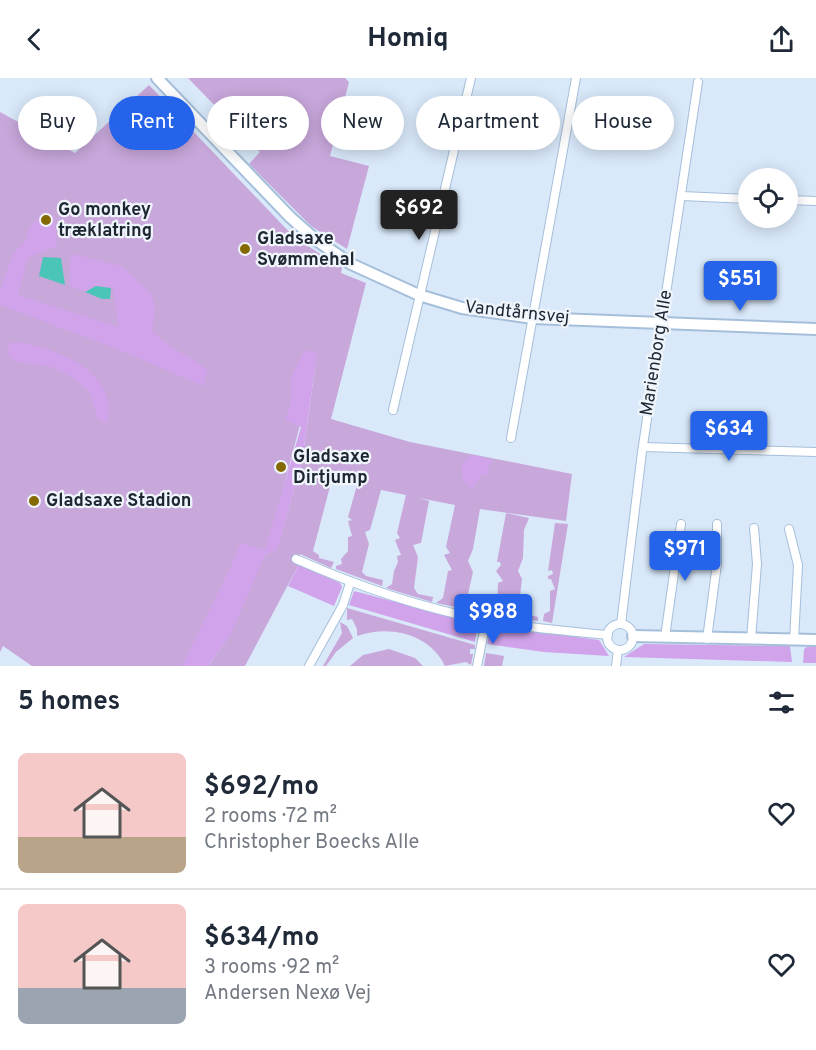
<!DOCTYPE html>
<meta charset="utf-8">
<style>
:root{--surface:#fff;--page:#f6f6f7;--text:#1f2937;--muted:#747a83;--line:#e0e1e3;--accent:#2563eb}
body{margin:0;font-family:Overpass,sans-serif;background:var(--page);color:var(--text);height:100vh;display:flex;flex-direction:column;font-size:22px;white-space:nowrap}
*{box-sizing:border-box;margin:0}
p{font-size:20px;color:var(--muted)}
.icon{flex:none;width:33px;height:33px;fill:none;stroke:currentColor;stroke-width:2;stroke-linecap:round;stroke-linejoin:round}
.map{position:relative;height:588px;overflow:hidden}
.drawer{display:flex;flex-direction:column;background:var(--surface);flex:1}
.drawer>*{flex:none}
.banner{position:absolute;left:18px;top:18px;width:780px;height:54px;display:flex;gap:12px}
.tools{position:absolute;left:738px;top:90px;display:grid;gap:12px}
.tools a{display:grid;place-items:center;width:60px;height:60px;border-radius:50%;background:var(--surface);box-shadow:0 3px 15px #0003;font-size:30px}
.price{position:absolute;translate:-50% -51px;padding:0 14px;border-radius:6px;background:var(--accent);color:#fff;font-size:20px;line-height:39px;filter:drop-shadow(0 2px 3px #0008)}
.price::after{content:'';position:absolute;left:50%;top:36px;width:18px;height:14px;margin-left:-9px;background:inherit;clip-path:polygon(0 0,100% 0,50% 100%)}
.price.selected{background:#222;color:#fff}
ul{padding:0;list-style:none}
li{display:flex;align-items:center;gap:18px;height:150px;padding:0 18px}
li+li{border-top:2px solid var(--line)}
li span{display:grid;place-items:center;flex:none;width:168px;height:120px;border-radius:9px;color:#555}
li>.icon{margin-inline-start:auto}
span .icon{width:72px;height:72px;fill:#fffc;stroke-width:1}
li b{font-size:26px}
h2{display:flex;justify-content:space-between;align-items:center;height:72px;padding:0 18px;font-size:26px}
.pill{padding:0 21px;border-radius:27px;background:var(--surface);box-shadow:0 3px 15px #0003;font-size:21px;line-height:54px}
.pill.selected{background:var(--accent);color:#fff}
header{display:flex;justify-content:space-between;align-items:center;height:78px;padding:0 18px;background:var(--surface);font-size:27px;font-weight:700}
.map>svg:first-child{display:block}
</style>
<header><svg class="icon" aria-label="back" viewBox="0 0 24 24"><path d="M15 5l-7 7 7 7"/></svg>Homiq<svg class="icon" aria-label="share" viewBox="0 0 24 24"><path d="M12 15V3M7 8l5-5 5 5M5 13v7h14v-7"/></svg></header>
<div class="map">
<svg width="816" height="588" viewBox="0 0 816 588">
<rect width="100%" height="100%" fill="#d9e9fa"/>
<g fill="#c8a7db" fill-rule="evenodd">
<polygon points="188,0 345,0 349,4 330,78 369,88 347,171 311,148 249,86 260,74"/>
<path d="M149,7L294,159L342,190L341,195L366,205L331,341L410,364L572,396L566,443L480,431L473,471L468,483L473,494L466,525L472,529L485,531V535L436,525L443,520L448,493L452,492L444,477L450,475L446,469L455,427L419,420L429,423L421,465L413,467L418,479L414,510L418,516L433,519L432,524L386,510L392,506L394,493L398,484L397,478L401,477L395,462L400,460L397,455L406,417L381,412L370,452L365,454L369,466L362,494L366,498L383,502L382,508L336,491V488L342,486L341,481L348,473V459L352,458L348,443L352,442L348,439L357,407L332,401L313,473L319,477V480L334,484L331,490L300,476L299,486L245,588H208L231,556L207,588H32L3,568L0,574V34L75,75ZM315,290L302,384L277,471L265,477L261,483L271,457Z"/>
<polygon points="506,435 529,440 524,452 523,480 518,493 522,501 518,535 538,539 538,543 489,536 491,531 497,529 498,505 503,503 496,493 501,487 500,484 497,484"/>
<polygon points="555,445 568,446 552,545 543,543 544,536 550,533 550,513 555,511 551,501 548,501 548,498 553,496 552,492 548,493"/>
<path d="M347,530L475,567V571H470V576H473L471,587L466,584L445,588C429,555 389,547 357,558V551L352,541L347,542Z"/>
<polygon points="340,544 347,548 353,560 336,574 326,588 323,588 342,555"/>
<polygon points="389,571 415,580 423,588 350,588 363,577"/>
<polygon points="486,575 504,578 502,588 484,588"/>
</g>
<g fill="#d1a3ea">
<path d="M54,138L57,168L28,180L18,217L119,249L113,211L96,208L85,214L70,208V182L73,176L121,188L151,215L155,229L152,253C171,272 187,276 208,292L203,308L122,273L0,227V212L13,176L26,162L29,150L40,139Z"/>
<path d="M17,264C56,270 120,293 107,345L99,343L89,313L72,299L51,289L14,283L8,278L9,265Z"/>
<polygon points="305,272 317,275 302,384 277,472 265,477 231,556 208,588 182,588 234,482 240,465 265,472 301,349 285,342 291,324 291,299"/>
<polygon points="471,377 492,382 488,390 489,396 481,397 472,412 463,402 461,388"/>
<polygon points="299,486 340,505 342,509 334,528 288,508"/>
<polygon points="354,513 472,544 477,548 475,564 349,527"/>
<polygon points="495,548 599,562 609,578 544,574 487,566 490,551"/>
<polygon points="644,566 790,568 792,584 624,579"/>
<polygon points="807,569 816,569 816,585 803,585 804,571"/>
</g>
<g fill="#4cc5b9">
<polygon points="43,179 61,180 65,207 39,198"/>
<polygon points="96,208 111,210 110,221 102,221 85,214"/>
</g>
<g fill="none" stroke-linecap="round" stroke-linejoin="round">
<g stroke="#a5bfda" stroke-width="10">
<g id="street">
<polyline points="682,118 748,121"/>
<polyline points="788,122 816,123"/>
<polyline points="393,332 471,0"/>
<polyline points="511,360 576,0"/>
<polyline points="643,369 816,374"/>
<polyline points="789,451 798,487 794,562"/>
<path d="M296,481C357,508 418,529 484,542C524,550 567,553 608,557"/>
<polyline points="621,546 642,374 698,4"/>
<circle cx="620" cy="559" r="13"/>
<polyline points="665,559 681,446"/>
<polyline points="707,561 717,486 717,446"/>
<polyline points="751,561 757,486 754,450"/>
<polyline points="309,588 343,527 350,505"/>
<polyline points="477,588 486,543"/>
<polyline points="616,588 618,572"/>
</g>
</g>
<g stroke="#a5bfda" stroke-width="14">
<g id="secondary">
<polyline points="157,0 290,139 316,162 351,186 419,217 462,230 533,240 816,251"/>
<polyline points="633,558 816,562"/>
</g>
</g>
<use href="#street" stroke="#fff" stroke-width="8"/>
<use href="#secondary" stroke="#fff" stroke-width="10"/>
</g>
<g fill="#846902" stroke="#f0f5fb" stroke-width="2">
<circle cx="46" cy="142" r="6"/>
<circle cx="245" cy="171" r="6"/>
<circle cx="281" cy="389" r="6"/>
<circle cx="34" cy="423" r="6"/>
</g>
<g text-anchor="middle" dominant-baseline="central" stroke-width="4.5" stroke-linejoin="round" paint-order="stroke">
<g font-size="18" font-weight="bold" fill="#1d2631" stroke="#f0f5fb" text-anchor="start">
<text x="58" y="132">Go monkey<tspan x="58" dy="21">træklatring</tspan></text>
<text x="257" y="161">Gladsaxe<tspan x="257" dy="21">Svømmehal</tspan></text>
<text x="293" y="379">Gladsaxe<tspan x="293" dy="21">Dirtjump</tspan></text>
<text x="46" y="423">Gladsaxe Stadion</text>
</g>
<g font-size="18" fill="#1d2631" stroke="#f0f5fb">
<text transform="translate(517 235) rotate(6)">Vandtårnsvej</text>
<text transform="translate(657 275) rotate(-81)">Marienborg Alle</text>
</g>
</g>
</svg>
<div class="tools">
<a><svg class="icon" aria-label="locate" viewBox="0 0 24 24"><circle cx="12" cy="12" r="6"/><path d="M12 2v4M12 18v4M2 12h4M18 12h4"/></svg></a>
</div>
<b class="price selected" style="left:419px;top:163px">$692</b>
<b class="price" style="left:740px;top:234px">$551</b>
<b class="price" style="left:729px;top:384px">$634</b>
<b class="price" style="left:685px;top:504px">$971</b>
<b class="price" style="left:493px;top:567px">$988</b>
<div class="banner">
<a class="pill">Buy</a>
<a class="pill selected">Rent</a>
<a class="pill">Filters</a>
<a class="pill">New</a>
<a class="pill">Apartment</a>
<a class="pill">House</a>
</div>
</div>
<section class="drawer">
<h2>5 homes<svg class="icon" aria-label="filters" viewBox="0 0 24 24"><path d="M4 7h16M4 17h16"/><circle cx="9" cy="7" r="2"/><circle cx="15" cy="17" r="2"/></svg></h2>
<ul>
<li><span style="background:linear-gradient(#f6c9c9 70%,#b9a48a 0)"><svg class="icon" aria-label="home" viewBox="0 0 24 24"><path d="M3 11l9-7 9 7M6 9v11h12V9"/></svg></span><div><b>$692/mo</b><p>2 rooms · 72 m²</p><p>Christopher Boecks Alle</p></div><svg class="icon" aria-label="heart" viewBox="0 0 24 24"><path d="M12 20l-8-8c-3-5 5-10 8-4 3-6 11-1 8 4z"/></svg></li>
<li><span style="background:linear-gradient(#f6c9c9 70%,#9aa5b1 0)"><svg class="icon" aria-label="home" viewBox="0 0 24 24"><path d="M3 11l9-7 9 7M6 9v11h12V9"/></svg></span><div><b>$634/mo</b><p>3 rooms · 92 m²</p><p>Andersen Nexø Vej</p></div><svg class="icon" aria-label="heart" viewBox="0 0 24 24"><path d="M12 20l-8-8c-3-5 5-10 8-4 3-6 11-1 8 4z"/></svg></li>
</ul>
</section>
